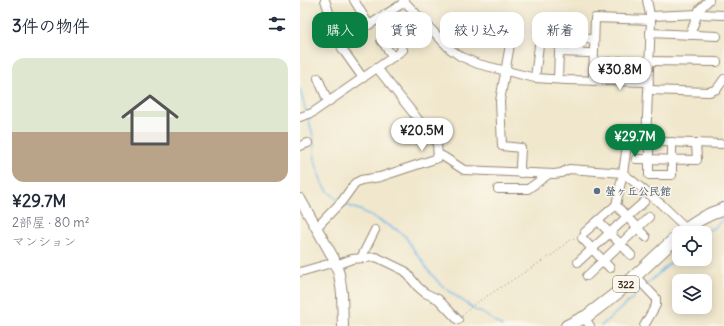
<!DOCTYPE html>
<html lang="ja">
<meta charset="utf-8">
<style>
:root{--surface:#fff;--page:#f6f6f7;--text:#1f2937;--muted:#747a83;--accent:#0b8043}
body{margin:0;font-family:Delius,"Klee One",sans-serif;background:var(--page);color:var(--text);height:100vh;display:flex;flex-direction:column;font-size:15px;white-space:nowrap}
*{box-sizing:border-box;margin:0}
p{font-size:13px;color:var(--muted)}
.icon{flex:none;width:22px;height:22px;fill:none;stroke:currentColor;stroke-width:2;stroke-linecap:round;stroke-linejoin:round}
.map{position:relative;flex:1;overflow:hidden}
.side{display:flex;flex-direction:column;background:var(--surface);width:300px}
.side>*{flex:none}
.hud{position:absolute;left:12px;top:12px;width:352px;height:36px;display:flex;gap:8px}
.controls{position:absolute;left:372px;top:226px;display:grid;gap:8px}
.controls a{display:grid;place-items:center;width:40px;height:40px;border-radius:8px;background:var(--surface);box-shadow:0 2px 10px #0003;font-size:20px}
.price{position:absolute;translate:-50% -34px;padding:0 9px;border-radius:14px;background:#fff;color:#222;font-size:13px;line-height:26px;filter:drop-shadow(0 1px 2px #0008)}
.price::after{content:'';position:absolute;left:50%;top:24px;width:12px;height:9px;margin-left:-6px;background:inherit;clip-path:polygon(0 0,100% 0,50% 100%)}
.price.on{background:var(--accent);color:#fff}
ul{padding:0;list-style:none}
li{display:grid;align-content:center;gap:8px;height:212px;padding:0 12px}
li span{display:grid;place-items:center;height:124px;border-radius:12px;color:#555}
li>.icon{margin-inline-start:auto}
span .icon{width:72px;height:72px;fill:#fffc;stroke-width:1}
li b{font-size:17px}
h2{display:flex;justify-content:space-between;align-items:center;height:48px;padding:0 12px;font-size:17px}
.pill{padding:0 14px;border-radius:12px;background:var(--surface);box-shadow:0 2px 10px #0003;font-size:14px;line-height:36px}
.pill.on{background:var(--accent);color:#fff}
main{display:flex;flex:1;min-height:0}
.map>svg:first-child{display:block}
</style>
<main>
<section class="side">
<h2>3件の物件<svg class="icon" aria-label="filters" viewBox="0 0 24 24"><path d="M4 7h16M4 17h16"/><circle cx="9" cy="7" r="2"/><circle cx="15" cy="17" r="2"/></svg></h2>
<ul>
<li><span style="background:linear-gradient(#dfe7d0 60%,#b9a48a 0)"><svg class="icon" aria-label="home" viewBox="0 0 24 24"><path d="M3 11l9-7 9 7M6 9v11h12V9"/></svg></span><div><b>¥29.7M</b><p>2部屋 · 80 m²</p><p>マンション</p></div></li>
</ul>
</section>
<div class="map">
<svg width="424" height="326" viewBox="0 0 424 326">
<rect width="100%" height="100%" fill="#fbf7ec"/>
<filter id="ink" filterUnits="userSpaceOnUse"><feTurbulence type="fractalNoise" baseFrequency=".025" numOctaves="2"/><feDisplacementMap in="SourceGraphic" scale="8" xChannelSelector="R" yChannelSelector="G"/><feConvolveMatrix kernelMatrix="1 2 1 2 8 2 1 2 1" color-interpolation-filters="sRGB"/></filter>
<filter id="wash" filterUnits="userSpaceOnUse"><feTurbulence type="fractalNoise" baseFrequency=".012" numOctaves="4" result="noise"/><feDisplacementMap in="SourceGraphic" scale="16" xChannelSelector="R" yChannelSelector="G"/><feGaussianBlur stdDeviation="0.9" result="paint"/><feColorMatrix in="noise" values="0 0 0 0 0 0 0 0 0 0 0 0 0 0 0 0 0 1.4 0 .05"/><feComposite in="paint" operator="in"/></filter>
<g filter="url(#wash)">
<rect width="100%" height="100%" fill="#f0e7cc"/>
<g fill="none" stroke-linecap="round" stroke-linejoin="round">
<g stroke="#75b9eb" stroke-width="1.5">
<polyline points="0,89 6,112"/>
<polyline points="8,118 13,135 15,161 22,183 29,192 39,201"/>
<polyline points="44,204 62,211 97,230 105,236 116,253 122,260 127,269 140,284 175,310 181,312 202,326"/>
<polyline points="403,233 415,227 424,218"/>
<polyline points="346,285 379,255"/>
<polyline points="301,326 336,295 341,288"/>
</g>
</g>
</g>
<g filter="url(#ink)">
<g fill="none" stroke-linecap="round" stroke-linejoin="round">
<g stroke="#968875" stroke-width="10">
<g id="minor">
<polyline points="25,0 37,37 43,50 63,78"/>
<polyline points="54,0 69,25 105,2"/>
<polyline points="103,0 150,49 160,56 178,64 235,78 266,80 349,82"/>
<polyline points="351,16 399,14 424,15"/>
<polyline points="212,33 200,101 202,146 221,148 220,167 221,173"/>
<polyline points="350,33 417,36"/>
<polyline points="390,35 399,10 409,0"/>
<polyline points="240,37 294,39"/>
<polyline points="81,40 93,57"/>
<polyline points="349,61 417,62"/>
<polyline points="18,78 28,102"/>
<polyline points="235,78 240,37 246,19"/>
<polyline points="258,79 259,52 288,53"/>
<polyline points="293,81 295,18 351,20"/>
<polyline points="309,81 309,62"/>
<polyline points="320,81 320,61"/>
<polyline points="349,90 409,92 417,89 424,79"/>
<polyline points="0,117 12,113 103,50 90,24 86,14"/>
<polyline points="346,141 351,20 347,0"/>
<polyline points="349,141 349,175 372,175 372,142"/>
<polyline points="0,146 8,143"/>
<polyline points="138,154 144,157 164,170 254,174 261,173 269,169 323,173 361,204 386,228"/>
<polyline points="336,159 397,160 396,143"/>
<polyline points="198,189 228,189 249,174"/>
<polyline points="344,202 327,217 346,237"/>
<polyline points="298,221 331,255"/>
<polyline points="16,228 42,201 55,183 61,180 80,177 138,158 137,143 77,68"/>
<polyline points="285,232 316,205 323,173 327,145 331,141 424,144"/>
<polyline points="282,238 310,268"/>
<polyline points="61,258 75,230"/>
<polyline points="278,262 327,217 316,205"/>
<polyline points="36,265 52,259 76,257 105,271 118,287 125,293 138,299 158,320"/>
<polyline points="0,272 35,262"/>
<polyline points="287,276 349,217"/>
<polyline points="335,276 356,298 356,305 344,326"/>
<polyline points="284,317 290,326"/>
</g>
</g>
<g stroke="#968875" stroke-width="12">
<polyline id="major" points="0,199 34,259 39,274 42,293 43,326"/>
</g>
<g stroke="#968875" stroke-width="14">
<g id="highway">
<path d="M381,233C393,222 408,214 424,209"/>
<polyline points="267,326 287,316 317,293 379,235"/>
</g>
</g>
<polyline stroke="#968875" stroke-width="1" stroke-dasharray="1 3" stroke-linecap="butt" points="162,316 173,305 255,253 267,242 276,237"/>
<use href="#minor" stroke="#fff" stroke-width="8"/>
<use href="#major" stroke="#fff" stroke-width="10"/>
<use href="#highway" stroke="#fff" stroke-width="12"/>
</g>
</g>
<circle fill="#5c6f8a" stroke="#fbf7ec" stroke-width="1.5" cx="297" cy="191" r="4"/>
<g text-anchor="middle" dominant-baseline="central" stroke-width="3" stroke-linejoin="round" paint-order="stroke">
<rect fill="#fbf7ec" stroke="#75685c" stroke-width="1" x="313" y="276" width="26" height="16" rx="3"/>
<g font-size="10" font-weight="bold" fill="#3b2a1e">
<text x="326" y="284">322</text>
</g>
<g font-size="11" font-weight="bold" fill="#4e5e75" stroke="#fbf7ec" text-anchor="start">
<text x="305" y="191">螢ヶ丘公民館</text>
</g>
</g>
</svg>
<div class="controls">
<a><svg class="icon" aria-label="locate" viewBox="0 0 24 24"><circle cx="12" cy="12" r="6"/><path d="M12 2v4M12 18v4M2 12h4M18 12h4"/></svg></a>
<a><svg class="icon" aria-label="layers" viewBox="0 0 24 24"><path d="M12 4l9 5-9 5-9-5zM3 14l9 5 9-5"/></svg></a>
</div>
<b class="price" style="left:320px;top:91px">¥30.8M</b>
<b class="price" style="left:122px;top:152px">¥20.5M</b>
<b class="price on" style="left:335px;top:158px">¥29.7M</b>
<div class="hud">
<a class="pill on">購入</a>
<a class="pill">賃貸</a>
<a class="pill">絞り込み</a>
<a class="pill">新着</a>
</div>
</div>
</main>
